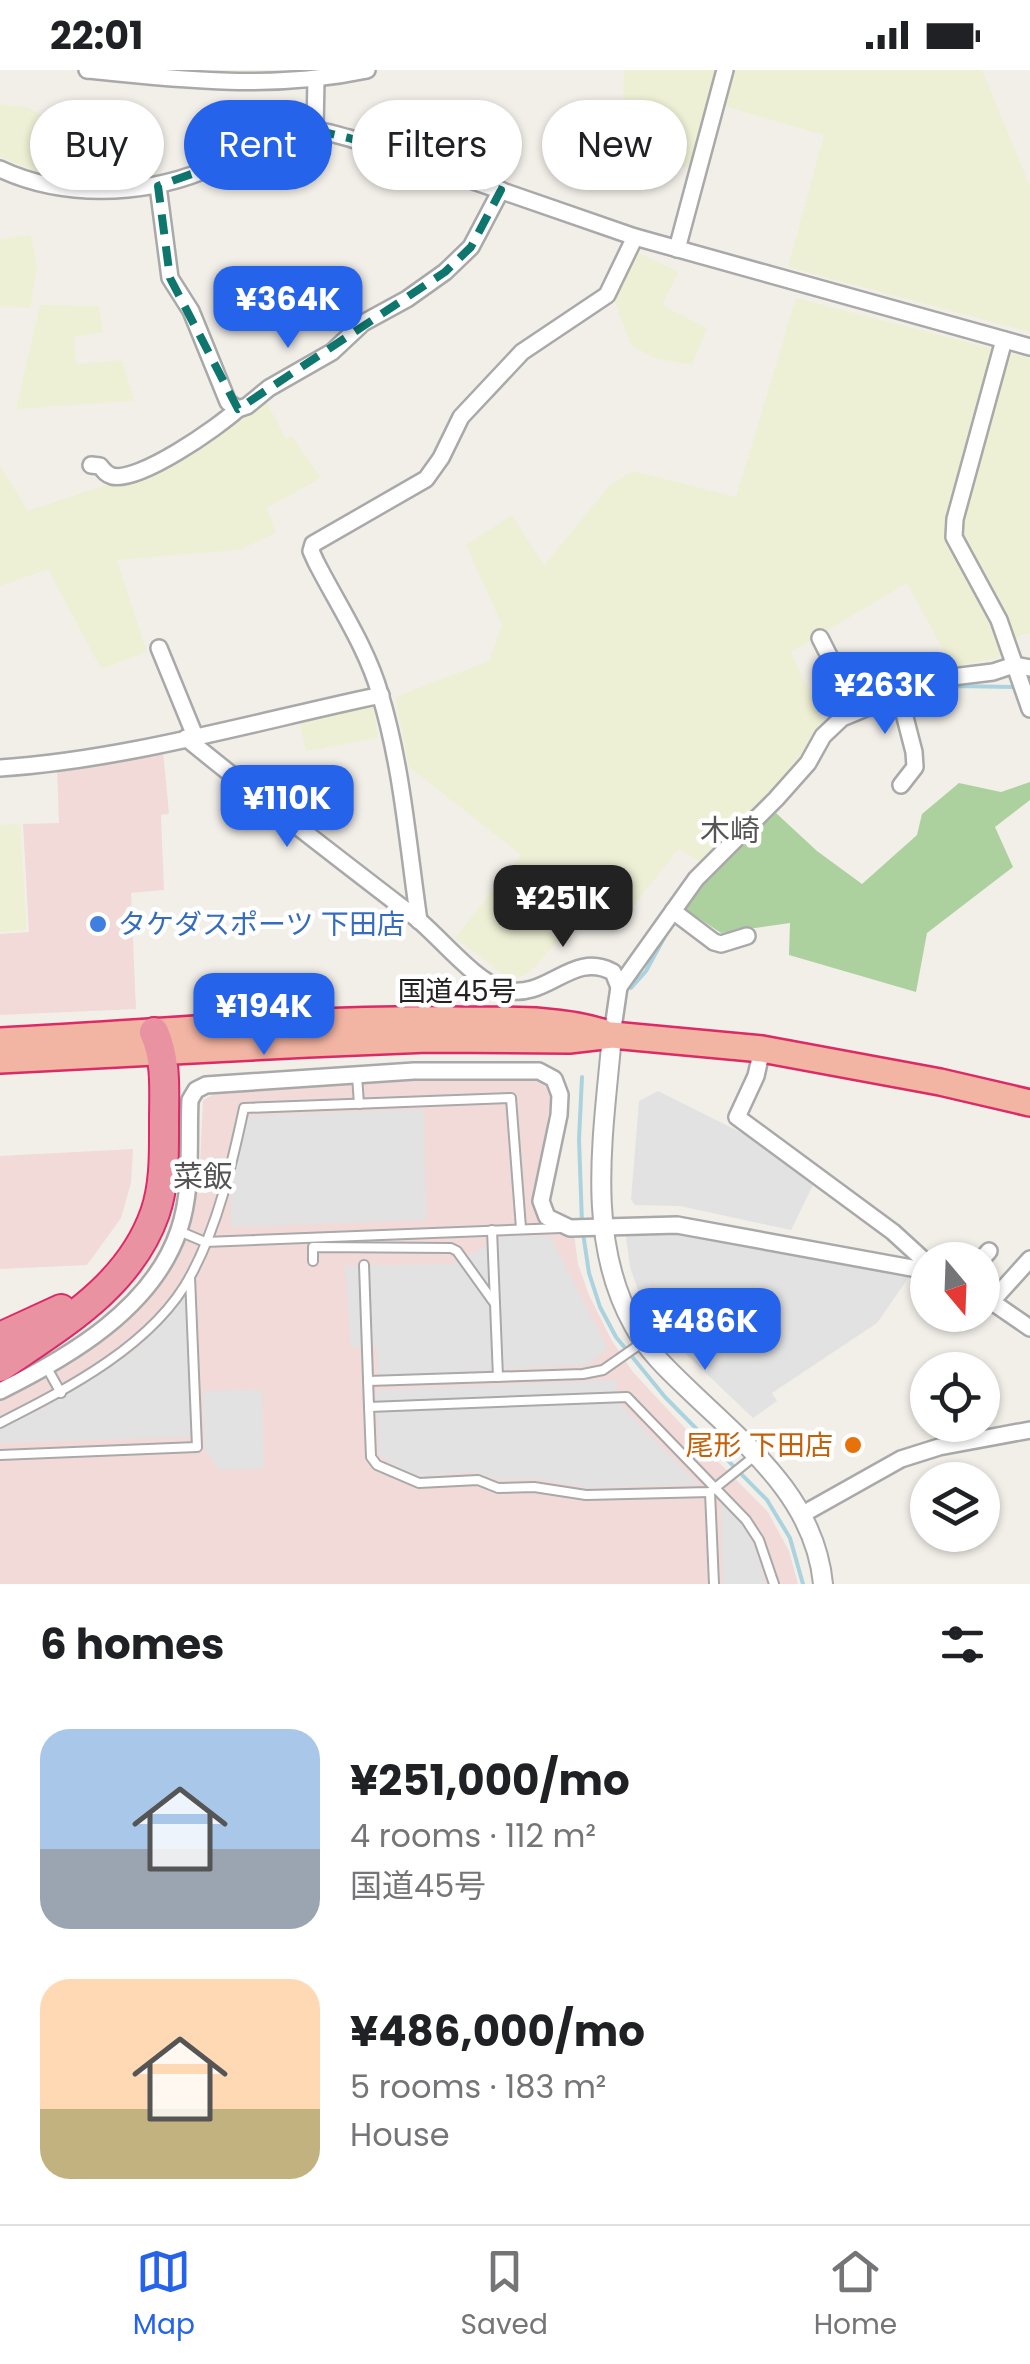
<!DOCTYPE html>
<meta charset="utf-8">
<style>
:root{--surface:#fff;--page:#f6f6f6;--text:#202124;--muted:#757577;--line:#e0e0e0;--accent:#2563eb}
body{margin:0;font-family:Poppins,"Noto Sans JP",sans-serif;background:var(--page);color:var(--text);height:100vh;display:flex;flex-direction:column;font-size:38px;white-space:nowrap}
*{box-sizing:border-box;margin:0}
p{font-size:32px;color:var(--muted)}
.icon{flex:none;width:55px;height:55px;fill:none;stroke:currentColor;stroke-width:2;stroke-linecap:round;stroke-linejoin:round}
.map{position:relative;height:1514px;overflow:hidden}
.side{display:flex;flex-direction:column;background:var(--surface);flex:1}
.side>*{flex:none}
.guide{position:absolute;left:30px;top:30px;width:970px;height:90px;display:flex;gap:20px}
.needle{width:65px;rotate:161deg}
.tools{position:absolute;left:910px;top:1172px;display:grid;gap:20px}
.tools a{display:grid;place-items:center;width:90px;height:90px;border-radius:50%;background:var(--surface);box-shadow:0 2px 8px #0004;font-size:50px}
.price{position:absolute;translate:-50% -85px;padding:0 22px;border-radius:20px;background:var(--accent);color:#fff;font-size:32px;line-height:65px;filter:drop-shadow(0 2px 5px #0008)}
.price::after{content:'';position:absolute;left:50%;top:60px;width:30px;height:22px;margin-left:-15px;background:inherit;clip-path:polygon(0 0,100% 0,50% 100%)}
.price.selected{background:#222;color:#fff}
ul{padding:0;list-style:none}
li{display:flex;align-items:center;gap:30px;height:250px;padding:0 40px}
li span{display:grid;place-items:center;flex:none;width:280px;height:200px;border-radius:30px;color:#555}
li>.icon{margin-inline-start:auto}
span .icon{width:120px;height:120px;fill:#fffc;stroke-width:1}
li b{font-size:42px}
h2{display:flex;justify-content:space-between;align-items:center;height:120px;padding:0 40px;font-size:42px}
.tag{padding:0 35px;border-radius:45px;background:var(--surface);box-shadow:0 2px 8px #0004;font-size:35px;line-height:90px}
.tag.selected{background:var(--accent);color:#fff}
.status{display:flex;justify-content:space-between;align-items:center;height:70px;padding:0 50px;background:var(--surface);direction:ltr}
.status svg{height:28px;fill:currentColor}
.tabs{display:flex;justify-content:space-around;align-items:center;height:140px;border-top:2px solid var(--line);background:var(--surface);font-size:28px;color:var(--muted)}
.tabs a{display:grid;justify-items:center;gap:5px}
.tabs .selected{color:var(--accent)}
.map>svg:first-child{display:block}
</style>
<div class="status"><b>22:01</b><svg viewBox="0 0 49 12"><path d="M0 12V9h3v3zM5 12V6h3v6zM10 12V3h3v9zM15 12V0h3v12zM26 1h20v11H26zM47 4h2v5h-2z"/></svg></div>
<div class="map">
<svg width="1030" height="1514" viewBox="0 0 1030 1514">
<rect width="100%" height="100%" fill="#f2efe9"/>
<g fill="#f2dad9">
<polygon points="163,680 169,744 161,745 164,820 131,823 136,939 0,945 0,864 29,862 23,754 59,753 57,696"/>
<polygon points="493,1003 537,1010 548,1018 551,1026 544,1076 533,1121 534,1137 547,1158 556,1163 574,1164 578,1194 589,1225 612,1271 633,1302 683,1356 768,1442 789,1481 798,1514 0,1514 0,1331 38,1312 100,1273 130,1248 177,1191 186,1169 199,1115 203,1030 222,1020"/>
<polygon points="133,1079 131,1113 121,1148 87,1195 0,1199 0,1086"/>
</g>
<g fill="#eef0d5">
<polygon points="624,0 982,0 1030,116 1030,262 788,197 824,65 713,33 694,98 679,96 623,27"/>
<polygon points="0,34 29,38 50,50 100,46 143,50 157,106 132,112 50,107 0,87"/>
<polygon points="31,165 37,198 30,238 0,236 0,169"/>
<polygon points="635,181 679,202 662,235 707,258 692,295 654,288 631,275 614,229"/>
<polygon points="796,228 1030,288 1030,564 1022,564 998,588 952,597 907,513 791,582 824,654 786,707 701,792 679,779 615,859 589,835 535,897 524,906 508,908 455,868 521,785 409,697 395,627 489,591 502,555 466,475 512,445 544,495 609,416 634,401 736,427"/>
<polygon points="40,235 99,236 103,262 74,267 76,294 122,290 134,331 16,339"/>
<polygon points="264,327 286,369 292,366 321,408 267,438 276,463 239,480 117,490 147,582 101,599 48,499 0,516 0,395 28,441 169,394 190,383"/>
<polygon points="373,637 378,668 306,681 299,650"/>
<polygon points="20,754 27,860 0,862 0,755"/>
</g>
<polygon fill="#add19e" points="1030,712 1030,730 995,757 1013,797 927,863 916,922 789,885 790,853 721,863 685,839 702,813 776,743 817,781 862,814 917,765 922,744 959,713 1001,722"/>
<g fill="#e2e2e2">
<polygon points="658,1021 744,1064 813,1115 791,1160 680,1136 635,1135 631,1130 639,1031"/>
<polygon points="424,1039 426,1150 231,1157 231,1115 248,1046"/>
<polygon points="671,1160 842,1190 909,1207 877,1253 772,1323 777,1331 753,1348 671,1270 653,1249 639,1223 630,1197 626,1167 630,1161"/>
<polygon points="505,1166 550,1166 608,1279 587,1295 378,1306 377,1277 351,1278 345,1196 452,1194"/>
<polygon points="187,1225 190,1367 1,1373 0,1359 44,1338 137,1279"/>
<polygon points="617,1310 618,1332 699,1415 587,1418 538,1409 503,1411 473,1402 412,1407 379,1385 376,1320"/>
<polygon points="262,1320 264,1399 219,1400 204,1378 203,1321"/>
<polygon points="721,1434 737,1447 755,1476 766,1514 723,1514"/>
</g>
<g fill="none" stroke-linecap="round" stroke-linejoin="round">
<g stroke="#aad3df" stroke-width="4">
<polyline points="916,625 954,616 1015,617"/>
<polyline points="631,918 646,901 669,859"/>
<polyline points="582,1153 579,1069 582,1007"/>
<polyline points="583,1163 589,1203 600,1237 616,1267 665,1327 767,1430 790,1468 803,1514"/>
</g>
<g stroke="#a9a9a9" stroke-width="12">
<g id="service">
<polyline points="357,1006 359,1034"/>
<polyline points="492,1160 498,1307"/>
<polyline points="179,1161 205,1172 561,1158"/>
<polyline points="313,1191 313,1177 451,1178 457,1181 495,1234"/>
<polyline points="364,1195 369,1337 627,1327 746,1450 759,1470 774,1514"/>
<polyline points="47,1298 61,1323"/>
<polyline points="368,1311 583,1304 603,1300 643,1272"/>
<polyline points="369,1337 371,1387 377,1395 419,1413 478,1410 498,1418 534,1417 586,1425 710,1422 756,1385"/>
<path d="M0,1353C67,1319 154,1275 191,1205C218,1155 232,1094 244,1038L511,1028L521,1158"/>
<polyline points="0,1385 197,1377 190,1207"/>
<polyline points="710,1422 714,1514"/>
</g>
</g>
<g stroke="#a9a9a9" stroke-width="20">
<g id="minor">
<path d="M87,0C182,10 273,20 367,0"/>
<polyline points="315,60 316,9"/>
<path d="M0,99C62,128 140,126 203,101C238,88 273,62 311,60C323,60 337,65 349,68L635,167L1030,277"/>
<polyline points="158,116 170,208 191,241 228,332 238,339 247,336 269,318 332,282 363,253 407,229 445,202 471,177 501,120"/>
<polyline points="677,179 725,0"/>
<polyline points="1004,270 955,449 954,467 999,550 1030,639"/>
<path d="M91,395L100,396C104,401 106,404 112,406C139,413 218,357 238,339"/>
<polyline points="820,568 857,641"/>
<polyline points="159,578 195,666"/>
<polyline points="899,624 914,682 915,697 901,715"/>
<path d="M186,668C262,730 339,789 416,848C440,867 476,913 505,920C548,930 572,880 613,902L619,917L612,965"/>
<path d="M0,698C125,690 258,651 381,625"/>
<polyline points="673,841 714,872 721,874 747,866"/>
<path d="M419,851C408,776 402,696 380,624C367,578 338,535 316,492L311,481L313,474L426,409L441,388L461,347L522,282L607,225L635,167"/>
<polyline points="619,917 696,809 776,729 808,693 823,666 842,648 936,609 993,602 1014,595 1030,598"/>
<polyline points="762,979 756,1006 737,1047 893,1162 928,1194"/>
<polyline points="981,1190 989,1181"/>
<polyline points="982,1225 1030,1258"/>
<polyline points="992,1231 1030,1189"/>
<path d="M0,1321C69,1287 153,1238 179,1160C193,1119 188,1073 190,1030L196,1020L206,1015L414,1001H539L554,1009L560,1025L559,1045L541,1131L547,1147L570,1158L677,1155L928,1201"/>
<polyline points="803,1444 901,1389 939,1377 1030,1360"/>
</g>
</g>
<g stroke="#a9a9a9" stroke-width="22">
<path id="tertiary" d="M612,965C604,1061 584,1168 634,1256C647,1280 668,1300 688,1319C746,1375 815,1428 823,1514"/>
</g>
<g stroke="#dc2a67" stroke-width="30">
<g id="trunk">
<path d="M0,971C150,964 300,948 451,950C502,951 553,947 602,962"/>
<polyline points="0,990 308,974 428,969 569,970 612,965 762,979 940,1012 1030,1033"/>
</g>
</g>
<g stroke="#dc2a67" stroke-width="32">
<g id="motorway">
<polyline points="0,1267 61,1239"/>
<path d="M0,1297C61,1255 129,1217 155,1143C165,1114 164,1082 164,1052C164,1021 167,991 154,962"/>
</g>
</g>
<use href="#service" stroke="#fff" stroke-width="8"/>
<use href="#minor" stroke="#fff" stroke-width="15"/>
<use href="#tertiary" stroke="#fff" stroke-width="18"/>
<use href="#trunk" stroke="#f2b4a3" stroke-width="25"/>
<use href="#motorway" stroke="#e892a2" stroke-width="28"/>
</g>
<path fill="none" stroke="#0f766e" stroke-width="8" stroke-dasharray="20 12" stroke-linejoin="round" d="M315,60L349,68L501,120L471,177L445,202L238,339L170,208L158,116Z"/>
<circle fill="#3f7fe0" stroke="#fff" stroke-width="4" cx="98" cy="854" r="10"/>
<circle fill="#e8710a" stroke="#fff" stroke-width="4" cx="853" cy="1375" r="10"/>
<g text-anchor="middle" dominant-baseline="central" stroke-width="9" stroke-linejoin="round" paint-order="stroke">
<g font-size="28" fill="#366cbe" stroke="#fff" text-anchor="start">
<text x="118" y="854">タケダスポーツ 下田店</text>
</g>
<g font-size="28" fill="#222" stroke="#fff">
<text x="457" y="921">国道45号</text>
</g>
<g font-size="28" fill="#c56008" stroke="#fff" text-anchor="end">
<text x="833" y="1375">尾形 下田店</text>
</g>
<g font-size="30" fill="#555" stroke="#fff">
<text x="730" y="760">木崎</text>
<text x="203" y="1106">菜飯</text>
</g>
</g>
</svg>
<div class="tools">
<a><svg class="needle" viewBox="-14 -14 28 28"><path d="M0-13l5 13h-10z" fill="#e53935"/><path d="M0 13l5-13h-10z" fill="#757577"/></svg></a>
<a><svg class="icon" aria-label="locate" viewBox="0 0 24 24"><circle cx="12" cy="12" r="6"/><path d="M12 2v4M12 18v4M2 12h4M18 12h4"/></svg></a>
<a><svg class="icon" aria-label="layers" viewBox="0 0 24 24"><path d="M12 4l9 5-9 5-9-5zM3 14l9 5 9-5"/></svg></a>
</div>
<b class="price" style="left:288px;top:281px">¥364K</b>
<b class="price" style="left:885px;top:667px">¥263K</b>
<b class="price" style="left:287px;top:780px">¥110K</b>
<b class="price selected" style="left:563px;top:880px">¥251K</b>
<b class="price" style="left:264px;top:988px">¥194K</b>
<b class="price" style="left:705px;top:1303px">¥486K</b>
<div class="guide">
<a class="tag">Buy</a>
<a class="tag selected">Rent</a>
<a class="tag">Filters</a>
<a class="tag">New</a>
</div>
</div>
<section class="side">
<h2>6 homes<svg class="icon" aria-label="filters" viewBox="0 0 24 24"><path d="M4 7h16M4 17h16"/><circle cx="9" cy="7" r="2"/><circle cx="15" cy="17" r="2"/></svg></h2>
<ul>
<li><span style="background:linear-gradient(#a9c7e8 60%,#9aa5b1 0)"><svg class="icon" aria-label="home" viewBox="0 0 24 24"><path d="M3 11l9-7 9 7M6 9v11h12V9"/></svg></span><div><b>¥251,000/mo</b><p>4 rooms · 112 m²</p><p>国道45号</p></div></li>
<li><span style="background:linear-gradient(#ffd9b3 65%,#c2b280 0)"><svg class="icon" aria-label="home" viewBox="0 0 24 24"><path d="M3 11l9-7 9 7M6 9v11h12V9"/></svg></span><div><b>¥486,000/mo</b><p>5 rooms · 183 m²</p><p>House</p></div></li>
</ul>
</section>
<nav class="tabs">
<a class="selected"><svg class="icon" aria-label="map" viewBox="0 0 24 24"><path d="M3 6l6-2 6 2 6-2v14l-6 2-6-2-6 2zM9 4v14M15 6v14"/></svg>Map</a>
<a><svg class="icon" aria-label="saved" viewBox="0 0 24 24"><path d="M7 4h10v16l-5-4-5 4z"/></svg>Saved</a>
<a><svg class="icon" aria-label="home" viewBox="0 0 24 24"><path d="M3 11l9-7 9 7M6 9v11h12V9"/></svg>Home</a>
</nav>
